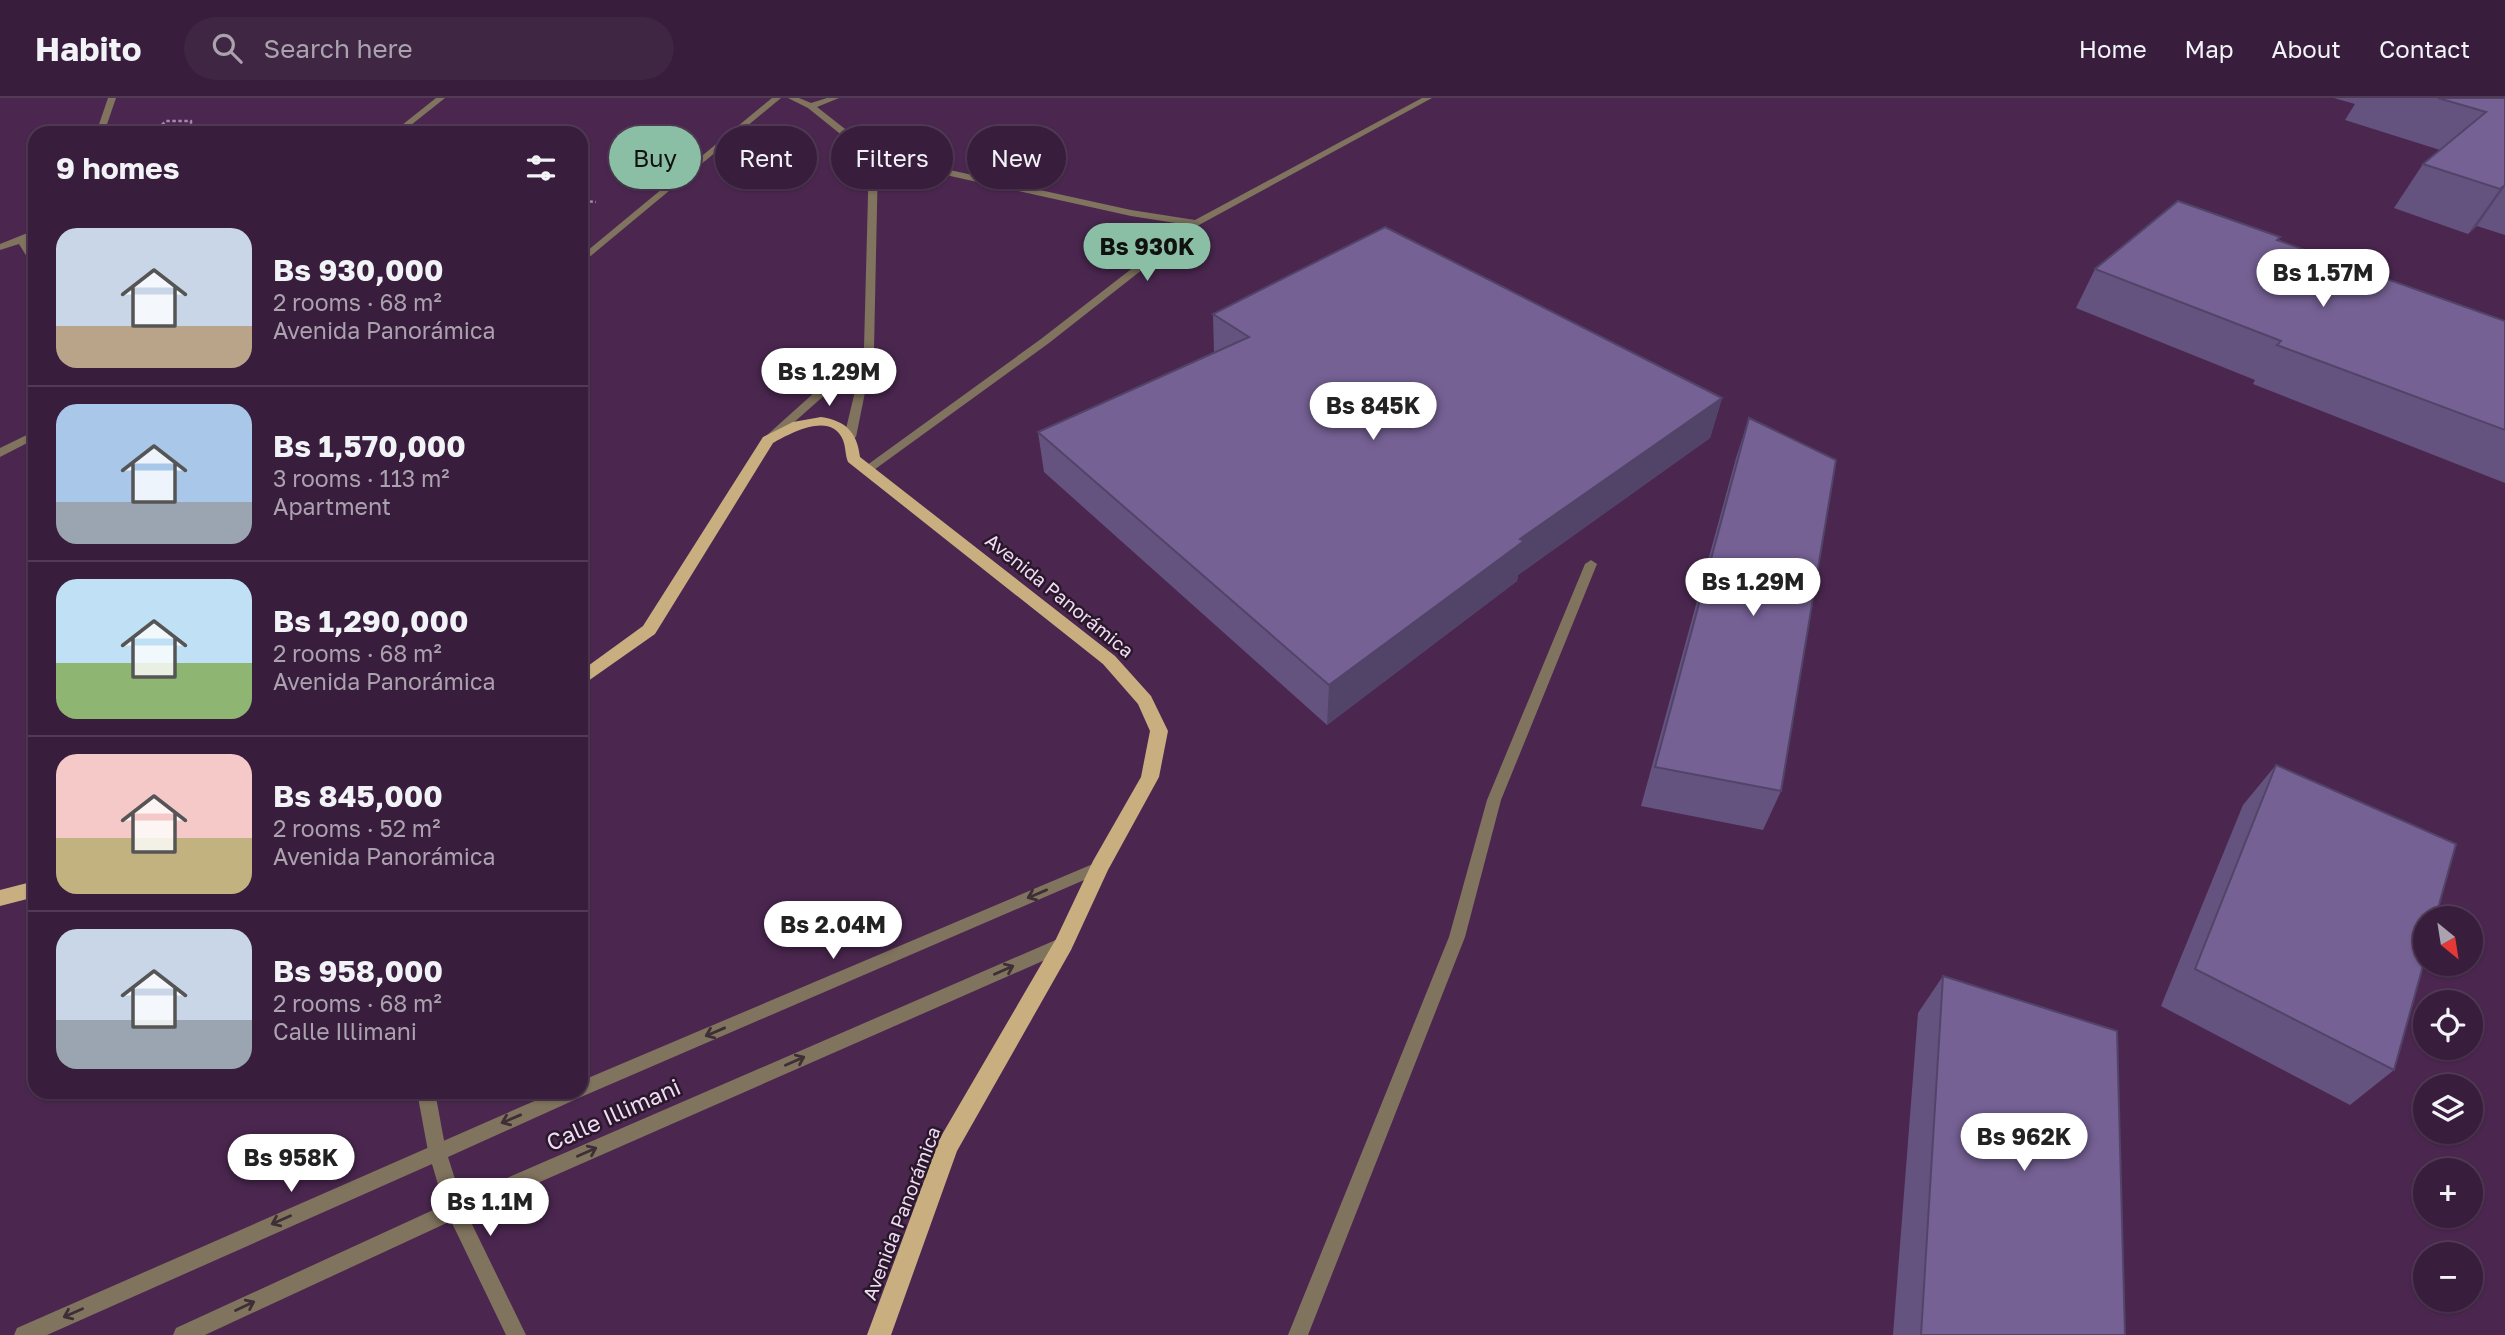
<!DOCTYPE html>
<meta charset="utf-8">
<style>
:root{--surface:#381d3c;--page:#3f2643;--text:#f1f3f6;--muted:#aba2af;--line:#523b56;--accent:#8abfa5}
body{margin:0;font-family:"Golos Text",sans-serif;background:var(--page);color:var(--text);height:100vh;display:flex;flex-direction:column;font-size:26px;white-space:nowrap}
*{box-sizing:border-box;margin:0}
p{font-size:23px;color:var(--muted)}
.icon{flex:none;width:38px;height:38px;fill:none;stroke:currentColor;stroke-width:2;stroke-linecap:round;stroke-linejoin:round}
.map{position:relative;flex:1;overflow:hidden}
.side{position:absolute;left:28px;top:28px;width:560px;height:973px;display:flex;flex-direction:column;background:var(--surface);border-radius:21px;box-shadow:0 2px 5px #0004,0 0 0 2px var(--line)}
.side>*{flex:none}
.guide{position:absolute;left:609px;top:28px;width:665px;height:63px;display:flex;gap:14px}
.needle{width:46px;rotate:150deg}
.tools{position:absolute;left:2413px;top:808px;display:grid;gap:14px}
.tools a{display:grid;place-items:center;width:70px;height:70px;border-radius:50%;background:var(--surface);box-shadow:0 2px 5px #0004,0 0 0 2px var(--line);font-size:35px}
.price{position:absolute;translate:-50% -60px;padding:0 16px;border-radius:24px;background:#fff;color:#222;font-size:23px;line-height:46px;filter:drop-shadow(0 2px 4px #0008)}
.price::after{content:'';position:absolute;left:50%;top:42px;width:21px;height:16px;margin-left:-10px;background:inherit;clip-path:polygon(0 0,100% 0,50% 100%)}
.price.active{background:var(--accent);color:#111}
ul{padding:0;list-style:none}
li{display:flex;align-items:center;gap:21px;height:175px;padding:0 28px}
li+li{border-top:2px solid var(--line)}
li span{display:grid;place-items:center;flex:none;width:196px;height:140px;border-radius:21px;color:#555}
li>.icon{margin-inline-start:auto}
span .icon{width:84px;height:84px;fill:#fffc;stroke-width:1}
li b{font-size:30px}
h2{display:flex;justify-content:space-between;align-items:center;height:84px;padding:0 28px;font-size:30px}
.pill{padding:0 24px;border-radius:32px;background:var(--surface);box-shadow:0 2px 5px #0004,0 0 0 2px var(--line);font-size:24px;line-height:63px}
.pill.active{background:var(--accent);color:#111}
header{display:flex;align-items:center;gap:42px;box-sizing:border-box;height:98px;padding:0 35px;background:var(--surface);border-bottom:2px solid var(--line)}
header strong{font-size:33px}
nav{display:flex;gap:38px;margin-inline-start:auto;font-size:24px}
.search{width:490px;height:63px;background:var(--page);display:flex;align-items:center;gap:18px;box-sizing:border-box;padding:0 24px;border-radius:38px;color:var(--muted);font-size:26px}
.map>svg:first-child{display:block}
</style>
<header>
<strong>Habito</strong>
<div class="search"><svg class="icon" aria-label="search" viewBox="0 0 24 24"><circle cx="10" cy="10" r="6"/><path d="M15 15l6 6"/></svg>Search here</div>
<nav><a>Home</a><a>Map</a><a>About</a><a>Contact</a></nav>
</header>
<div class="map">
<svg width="2505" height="1237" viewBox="0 0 2505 1237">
<rect width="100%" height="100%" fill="#4b2750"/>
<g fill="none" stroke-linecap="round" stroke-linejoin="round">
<g stroke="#a387a7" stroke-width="2.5" stroke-dasharray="3.5 2.5" stroke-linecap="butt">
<polyline points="153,35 166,23 191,23 191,35"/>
<polyline points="207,35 223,30 245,30 241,35"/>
<polyline points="269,35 292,32 292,35"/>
<polyline points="581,90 585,103 596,104"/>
</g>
<g fill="#81745e" fill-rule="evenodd">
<polygon points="1591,462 1597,466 1501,702 1465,839 1308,1237 1288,1237 1449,839 1487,702 1585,466"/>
<polygon points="417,994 435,994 446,1053 443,1059 437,1062 431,1059 428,1053"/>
</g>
<g fill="#81745e" fill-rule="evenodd">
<polygon points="108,0 116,0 104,35 96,35"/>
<polygon points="436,0 445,0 401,35 392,35"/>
<polygon points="772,0 781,0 581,166 581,158"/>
<polygon points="788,0 799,0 811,5 827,0 839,0 817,9 877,56 1131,112 1195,122 1422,0 1432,0 1199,127 1049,245 867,377 863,376 863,370 1041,241 1188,127 1131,118 878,62 874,250 856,339 850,342 844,339 862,264 774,342 766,342 766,338 864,250 869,59 808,10"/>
<polygon points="35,132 35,139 27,143 35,156 35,168 32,167 19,146 0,152 0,146"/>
<polygon points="35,333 35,341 0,359 0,350"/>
<polygon points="1100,763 1105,765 1108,769 1105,773 581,999 448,1059 461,1100 1058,841 1064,839 1070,841 1072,846 1070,851 467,1116 526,1237 506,1237 451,1123 205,1237 173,1237 176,1230 444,1107 432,1066 47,1237 14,1237 17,1230 555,994 581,994 581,983"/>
</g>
<g fill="#c9af80" fill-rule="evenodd">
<path d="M821,319C846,323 857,334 860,359L1115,558L1151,598L1168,633L1159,679L1108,772L1071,852L957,1053L891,1237H867L940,1040L1056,841L1093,763L1141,679L1150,633L1138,606L1103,566L848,364C845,357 846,350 843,342C831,313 791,335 773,345L655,536L581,588V573L643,528L763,339L793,324Z"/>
<polygon points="35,783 35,799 0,808 0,792"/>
</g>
</g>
<g fill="#65537f">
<polygon points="2334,0 2505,0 2505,137 2477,128 2468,136 2394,110 2423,66 2440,52 2345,22 2355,6"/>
<polygon points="2280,139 2278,142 2505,223 2505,385 2253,286 2255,282 2076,210 2095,171"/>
<polygon points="1213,216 1722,300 1710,340 1518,477 1517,483 1327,627 1044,374 1038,334 1214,255"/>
<polygon points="1749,320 1781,693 1763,732 1641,708 1736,360"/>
<polygon points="2276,667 2394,972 2350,1007 2161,908 2243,707"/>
<polygon points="1943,878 2125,1237 1893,1237 1918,915"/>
</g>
<g fill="#524468">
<polygon points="2505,87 2505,88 2477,128 2468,136 2500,91"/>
<polygon points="1722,300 1710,340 1518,477 1517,483 1327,627 1329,587 1520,441"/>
</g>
<g fill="#756194" stroke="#524468" stroke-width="2">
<polygon points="2438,0 2505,0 2505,87 2500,91 2423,66 2486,14"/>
<polygon points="2178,103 2280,139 2277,142 2505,223 2505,332 2277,247 2281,243 2095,171"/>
<polygon points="1385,129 1722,300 1520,441 1524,443 1329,587 1038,334 1249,239 1213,216"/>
<polygon points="1749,320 1836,362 1781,693 1655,669"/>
<polygon points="2276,667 2456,746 2435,821 2426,821 2426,857 2394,972 2195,871"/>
<polygon points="1943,878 2117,933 2125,1237 1921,1237"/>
</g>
<defs><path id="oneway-shaft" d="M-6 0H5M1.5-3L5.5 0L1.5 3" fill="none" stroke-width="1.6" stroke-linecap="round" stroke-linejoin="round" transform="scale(1.75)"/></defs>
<g stroke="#3e2f37">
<use href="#oneway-shaft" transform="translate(1037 796) rotate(157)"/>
<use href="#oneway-shaft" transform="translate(1004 872) rotate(-24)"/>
<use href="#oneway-shaft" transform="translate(715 934) rotate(157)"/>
<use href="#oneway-shaft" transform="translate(795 963) rotate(-24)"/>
<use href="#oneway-shaft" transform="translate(511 1021) rotate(157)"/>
<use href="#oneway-shaft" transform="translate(587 1054) rotate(-24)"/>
<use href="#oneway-shaft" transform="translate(281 1122) rotate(156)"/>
<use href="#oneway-shaft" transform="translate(245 1208) rotate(-25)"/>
<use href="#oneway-shaft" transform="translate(73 1215) rotate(156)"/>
</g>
<g text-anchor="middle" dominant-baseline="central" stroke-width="5" stroke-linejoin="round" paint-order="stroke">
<g font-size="19" fill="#f1dbf4" stroke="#28182a">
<text transform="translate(1060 497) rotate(39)">Avenida Panorámica</text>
<text transform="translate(901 1115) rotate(-69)">Avenida Panorámica</text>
</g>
<g font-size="23" fill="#f1dbf4" stroke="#28182a">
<text transform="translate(613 1016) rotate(-24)">Calle Illimani</text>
</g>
</g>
</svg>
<div class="tools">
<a><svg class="needle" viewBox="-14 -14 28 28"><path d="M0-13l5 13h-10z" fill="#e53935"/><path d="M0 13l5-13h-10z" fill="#aba2af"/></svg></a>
<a><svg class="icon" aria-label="locate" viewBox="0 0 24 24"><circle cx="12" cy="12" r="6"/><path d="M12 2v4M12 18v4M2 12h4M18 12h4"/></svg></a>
<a><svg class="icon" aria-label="layers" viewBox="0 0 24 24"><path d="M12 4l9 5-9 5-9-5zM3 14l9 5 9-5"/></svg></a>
<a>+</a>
<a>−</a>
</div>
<b class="price active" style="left:1147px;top:185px">Bs 930K</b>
<b class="price" style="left:2323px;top:211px">Bs 1.57M</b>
<b class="price" style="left:829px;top:310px">Bs 1.29M</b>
<b class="price" style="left:1373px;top:344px">Bs 845K</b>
<b class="price" style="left:1753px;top:520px">Bs 1.29M</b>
<b class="price" style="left:833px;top:863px">Bs 2.04M</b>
<b class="price" style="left:2024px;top:1075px">Bs 962K</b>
<b class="price" style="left:291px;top:1096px">Bs 958K</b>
<b class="price" style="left:490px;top:1140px">Bs 1.1M</b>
<div class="guide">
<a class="pill active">Buy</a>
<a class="pill">Rent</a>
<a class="pill">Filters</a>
<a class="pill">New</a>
</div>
<section class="side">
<h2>9 homes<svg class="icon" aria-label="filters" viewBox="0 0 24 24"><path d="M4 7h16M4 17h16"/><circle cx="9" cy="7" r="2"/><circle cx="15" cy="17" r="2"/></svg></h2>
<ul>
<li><span style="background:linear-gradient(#c9d6e8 70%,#b9a48a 0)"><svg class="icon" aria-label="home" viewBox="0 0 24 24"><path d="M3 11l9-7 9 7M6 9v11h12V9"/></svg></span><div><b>Bs 930,000</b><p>2 rooms · 68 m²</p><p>Avenida Panorámica</p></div></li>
<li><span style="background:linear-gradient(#a9c7e8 70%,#9aa5b1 0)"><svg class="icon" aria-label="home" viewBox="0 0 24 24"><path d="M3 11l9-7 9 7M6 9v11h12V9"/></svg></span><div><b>Bs 1,570,000</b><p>3 rooms · 113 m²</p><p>Apartment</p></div></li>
<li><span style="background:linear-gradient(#bfe0f5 60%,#8fb573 0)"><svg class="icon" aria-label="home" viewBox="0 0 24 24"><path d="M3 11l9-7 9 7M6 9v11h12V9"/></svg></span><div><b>Bs 1,290,000</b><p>2 rooms · 68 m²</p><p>Avenida Panorámica</p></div></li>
<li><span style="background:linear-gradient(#f6c9c9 60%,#c2b280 0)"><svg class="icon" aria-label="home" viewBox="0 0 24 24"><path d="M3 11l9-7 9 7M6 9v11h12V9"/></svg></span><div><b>Bs 845,000</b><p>2 rooms · 52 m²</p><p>Avenida Panorámica</p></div></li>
<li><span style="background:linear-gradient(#c9d6e8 65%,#9aa5b1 0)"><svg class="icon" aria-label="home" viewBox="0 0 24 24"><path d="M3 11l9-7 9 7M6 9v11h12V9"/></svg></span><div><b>Bs 958,000</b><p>2 rooms · 68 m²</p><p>Calle Illimani</p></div></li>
</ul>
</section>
</div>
